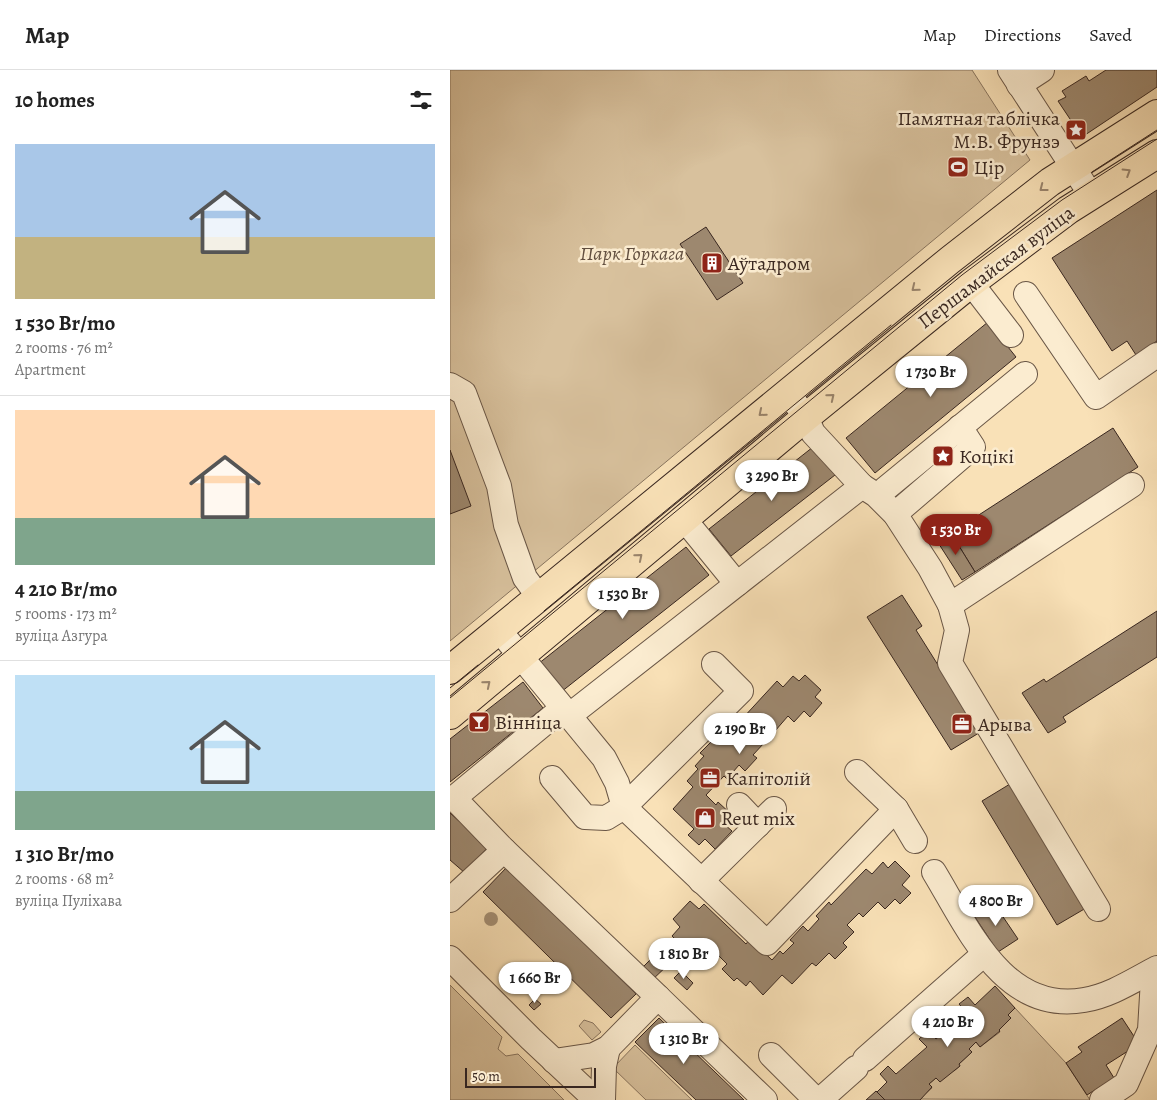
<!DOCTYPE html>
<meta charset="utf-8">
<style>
:root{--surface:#fff;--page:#f6f6f6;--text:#222;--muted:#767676;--line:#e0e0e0;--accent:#8f2418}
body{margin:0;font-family:Alegreya,serif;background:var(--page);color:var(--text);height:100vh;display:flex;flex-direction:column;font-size:19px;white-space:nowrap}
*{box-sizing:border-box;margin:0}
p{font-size:16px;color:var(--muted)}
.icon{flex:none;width:28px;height:28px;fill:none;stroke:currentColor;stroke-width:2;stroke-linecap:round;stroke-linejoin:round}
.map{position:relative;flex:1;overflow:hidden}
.drawer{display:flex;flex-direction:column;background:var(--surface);width:450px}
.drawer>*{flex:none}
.scale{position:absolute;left:15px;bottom:12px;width:131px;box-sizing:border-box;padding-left:5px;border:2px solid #392720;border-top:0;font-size:14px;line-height:18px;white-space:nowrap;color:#392720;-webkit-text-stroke:4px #fbecd0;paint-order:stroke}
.price{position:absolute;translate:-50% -42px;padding:0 11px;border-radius:18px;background:#fff;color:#222;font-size:16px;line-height:32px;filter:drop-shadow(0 1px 2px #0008)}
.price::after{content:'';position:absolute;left:50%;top:30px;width:15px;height:11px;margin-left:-8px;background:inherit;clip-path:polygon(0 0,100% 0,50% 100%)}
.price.selected{background:var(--accent);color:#fff}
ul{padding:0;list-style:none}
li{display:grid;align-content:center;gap:10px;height:265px;padding:0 15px}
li+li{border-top:1px solid var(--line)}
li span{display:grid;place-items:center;height:155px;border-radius:0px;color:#555}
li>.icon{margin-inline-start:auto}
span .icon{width:90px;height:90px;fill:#fffc;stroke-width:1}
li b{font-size:21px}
h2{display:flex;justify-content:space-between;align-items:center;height:60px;padding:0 15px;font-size:21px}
header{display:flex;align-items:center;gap:30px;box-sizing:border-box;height:70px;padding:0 25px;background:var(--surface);border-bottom:1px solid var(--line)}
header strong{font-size:24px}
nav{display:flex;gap:28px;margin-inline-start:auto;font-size:18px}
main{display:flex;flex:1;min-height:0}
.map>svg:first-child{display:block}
</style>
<header>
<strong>Map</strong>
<nav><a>Map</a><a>Directions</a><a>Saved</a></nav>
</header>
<main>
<section class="drawer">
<h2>10 homes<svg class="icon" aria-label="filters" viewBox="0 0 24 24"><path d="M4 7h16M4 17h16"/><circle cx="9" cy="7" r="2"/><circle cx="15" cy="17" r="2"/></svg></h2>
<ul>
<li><span style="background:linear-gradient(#a9c7e8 60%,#c2b280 0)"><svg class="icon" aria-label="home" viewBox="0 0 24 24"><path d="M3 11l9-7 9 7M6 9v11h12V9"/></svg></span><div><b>1 530 Br/mo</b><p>2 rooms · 76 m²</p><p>Apartment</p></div></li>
<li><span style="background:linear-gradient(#ffd9b3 70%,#7fa58c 0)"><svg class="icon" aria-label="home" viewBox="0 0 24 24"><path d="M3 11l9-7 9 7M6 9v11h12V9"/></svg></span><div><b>4 210 Br/mo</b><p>5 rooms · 173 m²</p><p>вуліца Азгура</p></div></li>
<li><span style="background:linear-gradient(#bfe0f5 75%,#7fa58c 0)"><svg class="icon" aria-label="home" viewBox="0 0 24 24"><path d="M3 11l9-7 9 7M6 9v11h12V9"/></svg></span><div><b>1 310 Br/mo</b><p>2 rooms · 68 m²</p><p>вуліца Пуліхава</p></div></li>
</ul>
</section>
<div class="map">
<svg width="707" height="1030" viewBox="0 0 707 1030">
<rect width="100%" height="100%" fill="#f9e1b7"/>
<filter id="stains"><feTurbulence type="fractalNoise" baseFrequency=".004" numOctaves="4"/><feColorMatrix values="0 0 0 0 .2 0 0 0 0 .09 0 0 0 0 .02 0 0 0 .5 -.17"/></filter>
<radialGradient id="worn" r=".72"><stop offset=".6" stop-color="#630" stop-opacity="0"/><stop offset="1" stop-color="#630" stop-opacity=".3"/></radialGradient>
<g fill="#d8c19d" stroke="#88745e">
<polygon points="0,0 522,0 580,90 0,571"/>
<polygon points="0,915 52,967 48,979 56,986 68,984 114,1030 0,1030"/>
<polygon points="565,938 616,993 640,1030 469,1029 482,1018 479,1014 486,1008 502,1000 504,1001 510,996 509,994 521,983 519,979 526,972 530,977 550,962 549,960 561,948 558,945"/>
<polygon points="134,950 143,953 151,962 142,970 129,956"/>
<polygon points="185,975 242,1030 196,1030 163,998"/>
</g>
<g fill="#9d886f" stroke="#392720">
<polygon points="656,0 707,0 707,17 632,67 608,31 616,27 612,21 636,6 639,11"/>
<polygon points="707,120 707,271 686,285 677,271 662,281 602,188"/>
<polygon points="256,157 293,213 267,230 230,174"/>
<polygon points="538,252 566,287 425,403 396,368"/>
<polygon points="663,358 688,397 525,502 501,463"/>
<polygon points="363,377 385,405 281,486 259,459"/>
<polygon points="0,380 21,436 0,444"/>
<polygon points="501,463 525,502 512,510 487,471"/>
<polygon points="236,477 259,505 111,622 88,594"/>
<polygon points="452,525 472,556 466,560 510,630 537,658 501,680 417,547"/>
<polygon points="707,541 707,587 613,647 616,652 598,663 572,623 594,609 596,612"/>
<polygon points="355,605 371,620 365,627 372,633 360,647 354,641 344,652 338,646 325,661 319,656 308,668 314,673 303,685 307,688 295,701 289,695 277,709 274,706 256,725 266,735 268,732 282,745 274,754 282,761 265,779 255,769 249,775 238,765 244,759 223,739 243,717 237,711 248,699 245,696 254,686 250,683 264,669 269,674 280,662 276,658 288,645 292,649 327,611 333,617 343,606 349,611"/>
<polygon points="73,612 93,638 0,712 0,669"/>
<polygon points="560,714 636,838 607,855 532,731"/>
<polygon points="0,743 38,777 15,803 0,790"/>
<polygon points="445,791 460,806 452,815 461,823 450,834 445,829 435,839 428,832 413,847 409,843 397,855 404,862 393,873 397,877 385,889 379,883 366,896 362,893 342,914 332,905 313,925 300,911 296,916 287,908 284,911 272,899 277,894 258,875 252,881 242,872 235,879 222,866 230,857 223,849 240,831 249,839 254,834 296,874 300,869 322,890 330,881 333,884 344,873 340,870 353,856 358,861 369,849 366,846 379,832 381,835 416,799 422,804 433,792 438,798"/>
<polygon points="57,797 186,924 161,948 33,822"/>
<polygon points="543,832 568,869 548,882 523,844"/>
<polygon points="210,880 221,892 200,912 189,901"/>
<polygon points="231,901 243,913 237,920 224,908"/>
<polygon points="545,916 565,938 558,945 561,948 549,960 550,961 530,977 526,972 519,979 522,982 509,994 510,996 490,1012 486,1008 479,1014 482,1017 470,1030 435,1030 427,1022 437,1012 430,1004 438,996 446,1004 477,977 469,969 478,961 486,969 517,943 509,934 518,927 525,935"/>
<polygon points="85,929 91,934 84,940 79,935"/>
<polygon points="209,948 294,1030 246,1030 185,972"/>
<polygon points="672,948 689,974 656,995 664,1008 637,1025 616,993 632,982 628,977"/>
<polygon points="426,1021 435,1030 416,1030"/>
</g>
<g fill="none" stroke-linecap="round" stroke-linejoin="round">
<g stroke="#695646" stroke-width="26">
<g id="minor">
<polyline points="560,0 641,125"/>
<polyline points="569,15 592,0"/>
<polyline points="521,213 561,265"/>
<polyline points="576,224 646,327 707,285"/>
<polyline points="0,315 14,323 49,416 56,455 75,508 89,527"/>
<polyline points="337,322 356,347 363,363 412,416 426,425 445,444 480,498 500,535 507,560 500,593 648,839"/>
<polyline points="435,419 575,304"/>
<polyline points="445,444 523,377 510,357"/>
<polyline points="234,449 287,514"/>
<polyline points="500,535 682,415"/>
<polyline points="49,560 154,688 167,713 174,737 317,873 446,739 407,702"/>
<polyline points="120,645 412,416"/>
<polyline points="102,708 135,747 156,748 174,737 291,621 264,594"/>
<polyline points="289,735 308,755"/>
<polyline points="446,739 465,771"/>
<polyline points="54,780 4,728 108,642"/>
<path d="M484,802C518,858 554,944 634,930C660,926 684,910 707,898"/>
<polyline points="251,811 324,739"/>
<polyline points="0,830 54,780 208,927"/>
<polyline points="0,888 81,969 146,1030"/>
<polyline points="321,985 366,1030"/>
<polyline points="415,989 534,884"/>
<polyline points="104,991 144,985 158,978 208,927 315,1030"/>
<polyline points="153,1030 154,996 158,978"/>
<polyline points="370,1030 406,998"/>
<polyline points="652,1030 676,1014 700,960 703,909 707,901"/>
</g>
</g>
<g stroke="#392720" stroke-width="30">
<g id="major">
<polyline points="0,600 500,190 600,112 707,44"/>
<polyline points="0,645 356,347 521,213 618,140 707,84"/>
</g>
</g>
<use href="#minor" stroke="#fbecd0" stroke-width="24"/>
<use href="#major" stroke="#f9e1b7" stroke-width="28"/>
<g stroke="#392720" stroke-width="1">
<polyline points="642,102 707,60"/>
<polyline points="94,541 441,255"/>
<polyline points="0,618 28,595"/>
<polyline points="0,628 512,205 612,130 707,69"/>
</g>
</g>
<g fill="#a59075">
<circle cx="41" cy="849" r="7"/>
<circle cx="102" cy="910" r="7"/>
</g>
<defs><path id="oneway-chevron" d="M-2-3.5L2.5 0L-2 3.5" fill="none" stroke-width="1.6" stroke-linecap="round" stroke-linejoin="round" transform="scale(1.25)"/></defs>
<g stroke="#99846c">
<use href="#oneway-chevron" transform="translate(677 102) rotate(-32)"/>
<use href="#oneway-chevron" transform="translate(593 118) rotate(142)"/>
<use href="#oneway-chevron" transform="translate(465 218) rotate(141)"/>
<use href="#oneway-chevron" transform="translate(381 327) rotate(-39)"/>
<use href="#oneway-chevron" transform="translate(312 343) rotate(140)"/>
<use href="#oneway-chevron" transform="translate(189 487) rotate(-40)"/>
<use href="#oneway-chevron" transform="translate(37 614) rotate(-40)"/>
</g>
<defs>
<g id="sight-square" transform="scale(1.125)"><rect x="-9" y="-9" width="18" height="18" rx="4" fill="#8f2418" stroke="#fbecd0"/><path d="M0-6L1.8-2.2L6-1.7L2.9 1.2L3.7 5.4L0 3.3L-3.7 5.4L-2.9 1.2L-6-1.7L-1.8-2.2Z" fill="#fff"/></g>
<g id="stadium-square" transform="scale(1.125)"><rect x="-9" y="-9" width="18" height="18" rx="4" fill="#8f2418" stroke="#fbecd0"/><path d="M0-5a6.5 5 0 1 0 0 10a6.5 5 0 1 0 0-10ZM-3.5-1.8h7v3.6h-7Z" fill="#fff"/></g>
<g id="building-square" transform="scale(1.125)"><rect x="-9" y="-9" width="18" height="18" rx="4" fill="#8f2418" stroke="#fbecd0"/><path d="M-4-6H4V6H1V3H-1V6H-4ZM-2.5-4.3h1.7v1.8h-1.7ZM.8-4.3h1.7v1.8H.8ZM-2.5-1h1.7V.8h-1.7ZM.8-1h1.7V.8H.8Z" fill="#fff"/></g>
<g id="bar-square" transform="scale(1.125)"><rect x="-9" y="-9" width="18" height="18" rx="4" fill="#8f2418" stroke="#fbecd0"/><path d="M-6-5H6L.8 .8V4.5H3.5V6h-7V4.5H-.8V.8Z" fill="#fff"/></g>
<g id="office-square" transform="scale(1.125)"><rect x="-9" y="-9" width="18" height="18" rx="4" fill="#8f2418" stroke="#fbecd0"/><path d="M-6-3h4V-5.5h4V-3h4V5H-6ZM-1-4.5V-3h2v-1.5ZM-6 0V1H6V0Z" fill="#fff"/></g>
<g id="shop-square" transform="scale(1.125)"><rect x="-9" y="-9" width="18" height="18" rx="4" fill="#8f2418" stroke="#fbecd0"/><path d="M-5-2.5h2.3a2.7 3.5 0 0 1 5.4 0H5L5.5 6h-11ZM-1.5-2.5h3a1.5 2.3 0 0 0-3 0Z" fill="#fff"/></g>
</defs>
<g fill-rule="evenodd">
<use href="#sight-square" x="626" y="60"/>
<use href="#stadium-square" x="508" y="97"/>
<use href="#building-square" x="262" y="193"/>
<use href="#sight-square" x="493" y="386"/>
<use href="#bar-square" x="29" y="652"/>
<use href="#office-square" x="512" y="654"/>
<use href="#office-square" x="260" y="708"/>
<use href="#shop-square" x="255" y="748"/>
</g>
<g text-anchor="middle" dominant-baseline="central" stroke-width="5" stroke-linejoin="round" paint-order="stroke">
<g font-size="20" fill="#392720" stroke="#fbecd0" text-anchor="start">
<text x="610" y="48" text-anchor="end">Памятная таблічка<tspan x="610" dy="23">М.В. Фрунзэ</tspan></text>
<text x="524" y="97">Цір</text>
<text x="278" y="193">Аўтадром</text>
<text x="509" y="386">Коцікі</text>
<text x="45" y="652">Вінніца</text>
<text x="528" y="654">Арыва</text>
<text x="276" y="708">Капітолій</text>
<text x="271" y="748">Reut mix</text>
</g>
<g font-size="20" font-style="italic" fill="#614e3f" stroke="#fbecd0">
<text x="182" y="183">Парк Горкага</text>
</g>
<g font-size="20" fill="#392720" stroke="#fbecd0">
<text transform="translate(546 197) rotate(-37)">Першамайская вуліца</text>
</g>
</g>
<rect width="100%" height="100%" filter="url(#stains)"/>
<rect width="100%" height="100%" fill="url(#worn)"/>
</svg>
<div class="scale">50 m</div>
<b class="price" style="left:481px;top:328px">1 730 Br</b>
<b class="price" style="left:322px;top:432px">3 290 Br</b>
<b class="price selected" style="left:506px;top:486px">1 530 Br</b>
<b class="price" style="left:173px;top:550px">1 530 Br</b>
<b class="price" style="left:290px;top:685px">2 190 Br</b>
<b class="price" style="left:546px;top:857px">4 800 Br</b>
<b class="price" style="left:234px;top:910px">1 810 Br</b>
<b class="price" style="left:85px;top:934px">1 660 Br</b>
<b class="price" style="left:498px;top:978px">4 210 Br</b>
<b class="price" style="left:234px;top:995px">1 310 Br</b>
</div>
</main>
